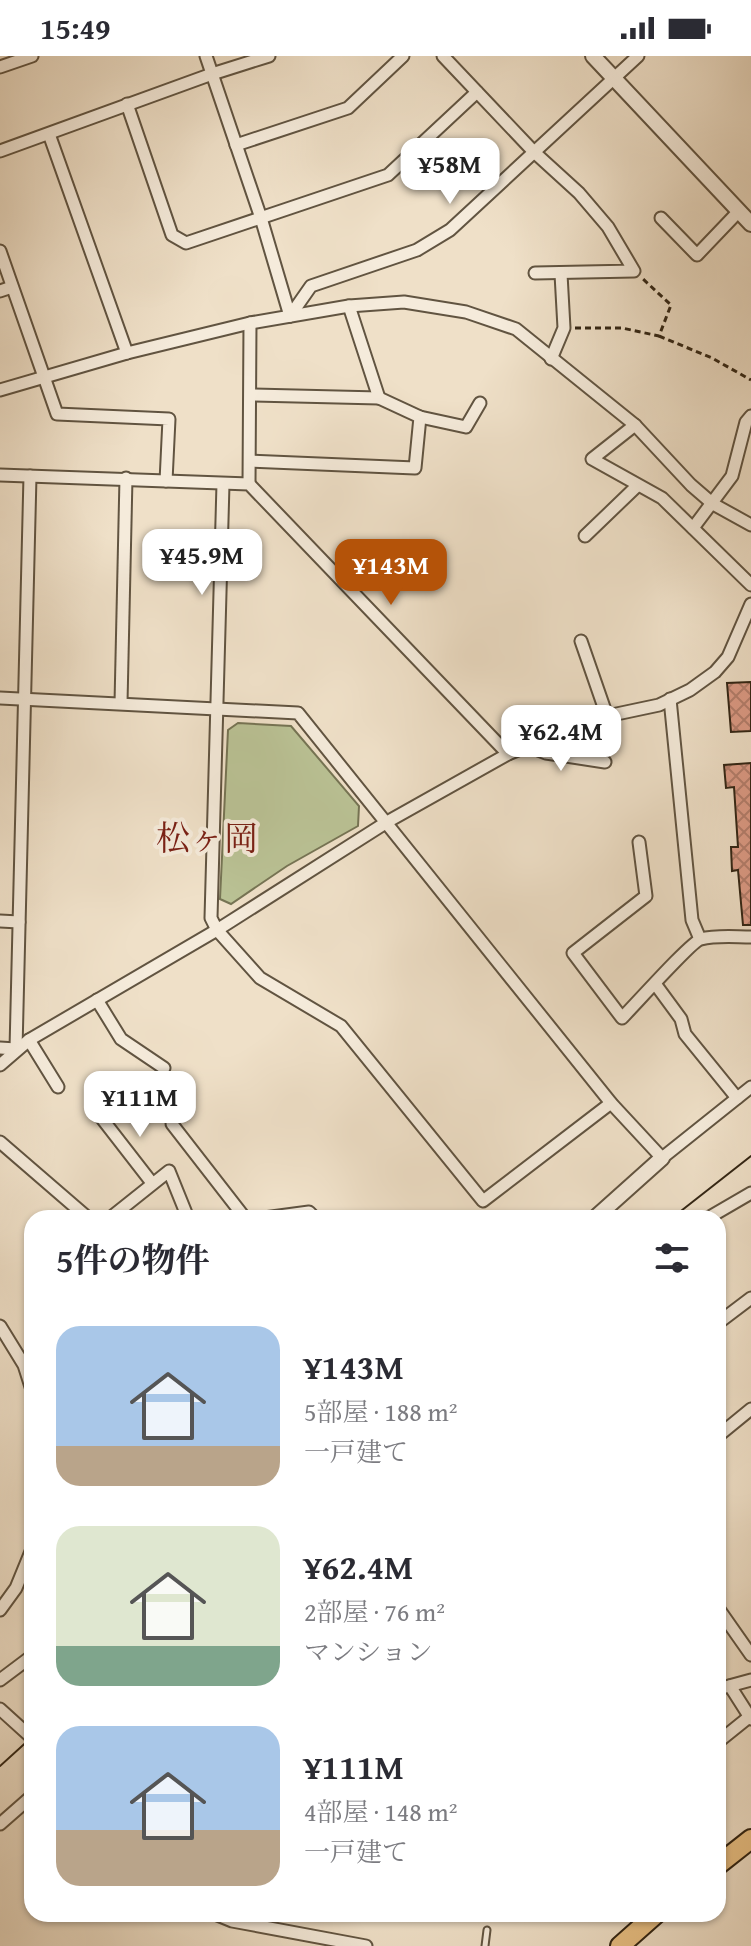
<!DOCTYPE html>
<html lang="ja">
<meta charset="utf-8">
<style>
:root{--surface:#fff;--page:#f7f7f7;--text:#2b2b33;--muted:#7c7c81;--accent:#b45309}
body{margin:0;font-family:"Gentium Book Plus","Noto Serif JP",serif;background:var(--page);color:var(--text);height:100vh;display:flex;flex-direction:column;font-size:30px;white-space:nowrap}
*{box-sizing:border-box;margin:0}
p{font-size:26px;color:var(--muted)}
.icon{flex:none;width:44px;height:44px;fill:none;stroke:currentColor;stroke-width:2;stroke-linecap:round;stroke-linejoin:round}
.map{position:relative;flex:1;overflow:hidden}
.drawer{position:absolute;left:24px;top:1154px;width:702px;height:712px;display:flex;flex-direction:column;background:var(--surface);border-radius:24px;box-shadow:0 2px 6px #0004}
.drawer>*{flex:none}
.price{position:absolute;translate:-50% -68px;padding:0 18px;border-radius:16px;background:#fff;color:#222;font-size:26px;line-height:52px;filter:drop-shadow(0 2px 4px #0008)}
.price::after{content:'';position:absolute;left:50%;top:48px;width:24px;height:18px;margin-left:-12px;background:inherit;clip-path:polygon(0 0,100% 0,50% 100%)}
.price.current{background:var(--accent);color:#fff}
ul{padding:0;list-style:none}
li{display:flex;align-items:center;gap:24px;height:200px;padding:0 32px}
li span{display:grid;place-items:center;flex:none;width:224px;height:160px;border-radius:24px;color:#555}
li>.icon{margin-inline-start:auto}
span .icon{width:96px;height:96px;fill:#fffc;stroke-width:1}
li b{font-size:34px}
h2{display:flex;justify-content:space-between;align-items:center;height:96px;padding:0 32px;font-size:34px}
.status{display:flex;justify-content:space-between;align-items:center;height:56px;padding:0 40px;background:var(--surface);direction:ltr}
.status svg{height:22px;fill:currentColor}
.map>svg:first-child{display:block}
</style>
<div class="status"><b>15:49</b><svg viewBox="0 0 49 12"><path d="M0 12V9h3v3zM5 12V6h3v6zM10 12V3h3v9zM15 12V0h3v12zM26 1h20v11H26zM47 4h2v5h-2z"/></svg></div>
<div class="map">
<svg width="751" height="1890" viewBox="0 0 751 1890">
<defs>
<pattern id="building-cross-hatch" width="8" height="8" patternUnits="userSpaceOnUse" patternTransform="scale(2)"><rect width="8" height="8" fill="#dd9b86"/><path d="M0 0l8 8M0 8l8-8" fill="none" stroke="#b47e6c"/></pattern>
</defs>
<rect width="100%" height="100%" fill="#efe0c8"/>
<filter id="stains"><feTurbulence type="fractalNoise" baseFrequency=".0025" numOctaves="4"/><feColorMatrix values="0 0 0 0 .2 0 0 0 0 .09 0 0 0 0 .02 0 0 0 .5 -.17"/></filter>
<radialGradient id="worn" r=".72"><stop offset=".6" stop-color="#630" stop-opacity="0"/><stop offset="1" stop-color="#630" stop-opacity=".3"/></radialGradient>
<polygon fill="#bac295" stroke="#767454" stroke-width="2" points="238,667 291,670 359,750 358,770 287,810 231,848 220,843 228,674"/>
<g fill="url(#building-cross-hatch)" stroke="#322514" stroke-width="2">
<polygon points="751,626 751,675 731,676 727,627"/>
<polygon points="751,707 751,869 743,869 738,814 732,815 731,791 738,791 734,731 726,732 724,709"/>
</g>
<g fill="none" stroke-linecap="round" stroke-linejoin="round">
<g stroke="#615441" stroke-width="9">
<polyline id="service" points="485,1890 487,1874"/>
</g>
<g stroke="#615441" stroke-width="15">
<g id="minor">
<polyline points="206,0 261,162 290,260"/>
<polyline points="443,0 534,96 579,137 608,171 634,215 535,217"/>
<polyline points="0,11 32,0"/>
<polyline points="127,48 172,179 186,187 388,119 477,36"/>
<polyline points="49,78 127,297"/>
<polyline points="236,89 348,52 403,0"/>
<polyline points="0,95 212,18 269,0"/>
<polyline points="661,162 697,199 739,155"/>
<polyline points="0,195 57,358 169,363 166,425"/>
<polyline points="0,235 12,231"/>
<polyline points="349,250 379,342"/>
<polyline points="290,260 311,230 417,194 450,174 638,0"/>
<polyline points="551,303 564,272 561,218"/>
<polyline points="0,334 127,297 250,267 349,250 404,246 466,256 516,273 635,369 691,429 713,448 751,469"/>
<polyline points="420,361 466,371 480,347"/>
<polyline points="635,369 592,403 662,442 751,529"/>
<polyline points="250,405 415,412 420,361 379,342 252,339"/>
<polyline points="0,419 249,428 508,698"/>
<polyline points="223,428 211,862 217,874 260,922 341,970 483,1145 611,1047"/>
<polyline points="249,428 250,267"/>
<polyline points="693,472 732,420 746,366 751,360"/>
<polyline points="585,480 637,430"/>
<polyline points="581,585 607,660"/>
<polyline points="0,642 298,657 611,1047 662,1102 751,1031"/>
<polyline points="670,643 692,864 700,883"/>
<polyline points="121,647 126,422"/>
<polyline points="528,690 546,697 605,706"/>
<path d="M639,786L646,840L573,897L622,962C634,950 692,885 701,883C716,879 735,881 751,881"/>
<polyline points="0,865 19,866"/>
<polyline points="656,929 681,963 685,978 737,1042"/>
<polyline points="97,944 121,983 164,1012"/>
<polyline points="29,984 58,1031"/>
<polyline points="0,992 16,993"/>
<polyline points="16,993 30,420"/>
<polyline points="0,1009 29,984 217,874 387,766 508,698 593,663 659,649 690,634 715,616 728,601 751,548"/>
<polyline points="100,1060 152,1127"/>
<polyline points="172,1068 245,1162"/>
<polyline points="0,1086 88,1162"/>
<polyline points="110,1162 169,1115 188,1162"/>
<polyline points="264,1162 309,1156 315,1162"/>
<polyline points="708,1162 751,1137"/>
<polyline points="718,1267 751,1242"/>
<polyline points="0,1270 24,1309 32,1334"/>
<polyline points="718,1380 751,1353"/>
<polyline points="718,1552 751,1599"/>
<polyline points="0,1554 16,1532 32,1493"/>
<polyline points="0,1624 32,1600"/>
<polyline points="730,1630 751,1663"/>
<polyline points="718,1633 751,1624"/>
<polyline points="0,1653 32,1682"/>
<polyline points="718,1686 749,1661"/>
<polyline points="0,1768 32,1740"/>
<polyline points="215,1858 232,1865 366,1890"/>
</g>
</g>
<g stroke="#615441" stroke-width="18">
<g id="tertiary">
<polyline points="593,0 751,168"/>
<polyline points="595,1162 662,1102"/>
</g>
</g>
<g stroke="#322514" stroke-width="22">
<g id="primary">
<polyline points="718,1809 751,1783"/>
<polyline points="620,1890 656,1858"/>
</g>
</g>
<g stroke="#322514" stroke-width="3" stroke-dasharray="6 4" stroke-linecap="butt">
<polyline points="575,272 622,272 659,280 671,249 643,223"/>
<polyline points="659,280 712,302 751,324"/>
</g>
<use href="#service" stroke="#f5ebdb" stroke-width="5"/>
<use href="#minor" stroke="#f5ebdb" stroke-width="11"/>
<use href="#tertiary" stroke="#f5ebdb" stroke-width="14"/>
<use href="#primary" stroke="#e8c084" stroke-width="18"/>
<g stroke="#322514" stroke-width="2">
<polyline points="672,1162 751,1100"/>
<polyline points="0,1710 32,1681"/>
</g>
</g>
<g text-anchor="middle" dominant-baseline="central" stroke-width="8" stroke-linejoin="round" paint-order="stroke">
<g font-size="34" fill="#7a1f14" stroke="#f5ebdb">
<text x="207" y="781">松ヶ岡</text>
</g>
</g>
<rect width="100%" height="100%" filter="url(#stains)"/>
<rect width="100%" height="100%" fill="url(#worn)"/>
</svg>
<b class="price" style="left:450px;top:150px">¥58M</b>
<b class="price" style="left:202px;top:541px">¥45.9M</b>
<b class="price current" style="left:391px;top:551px">¥143M</b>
<b class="price" style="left:561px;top:717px">¥62.4M</b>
<b class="price" style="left:140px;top:1083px">¥111M</b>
<section class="drawer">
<h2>5件の物件<svg class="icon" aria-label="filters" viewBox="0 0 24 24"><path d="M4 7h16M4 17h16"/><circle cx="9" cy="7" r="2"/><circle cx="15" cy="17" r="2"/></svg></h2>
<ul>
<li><span style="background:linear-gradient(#a9c7e8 75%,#b9a48a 0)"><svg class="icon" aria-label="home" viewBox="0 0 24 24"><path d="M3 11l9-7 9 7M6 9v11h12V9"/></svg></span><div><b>¥143M</b><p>5部屋 · 188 m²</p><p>一戸建て</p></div></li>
<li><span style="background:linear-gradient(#dfe7d0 75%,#7fa58c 0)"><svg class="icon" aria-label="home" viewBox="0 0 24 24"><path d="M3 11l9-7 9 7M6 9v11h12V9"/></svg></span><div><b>¥62.4M</b><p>2部屋 · 76 m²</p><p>マンション</p></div></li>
<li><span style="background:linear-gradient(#a9c7e8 65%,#b9a48a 0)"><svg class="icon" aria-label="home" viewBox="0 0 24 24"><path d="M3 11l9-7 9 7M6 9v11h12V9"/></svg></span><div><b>¥111M</b><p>4部屋 · 148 m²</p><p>一戸建て</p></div></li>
</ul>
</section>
</div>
